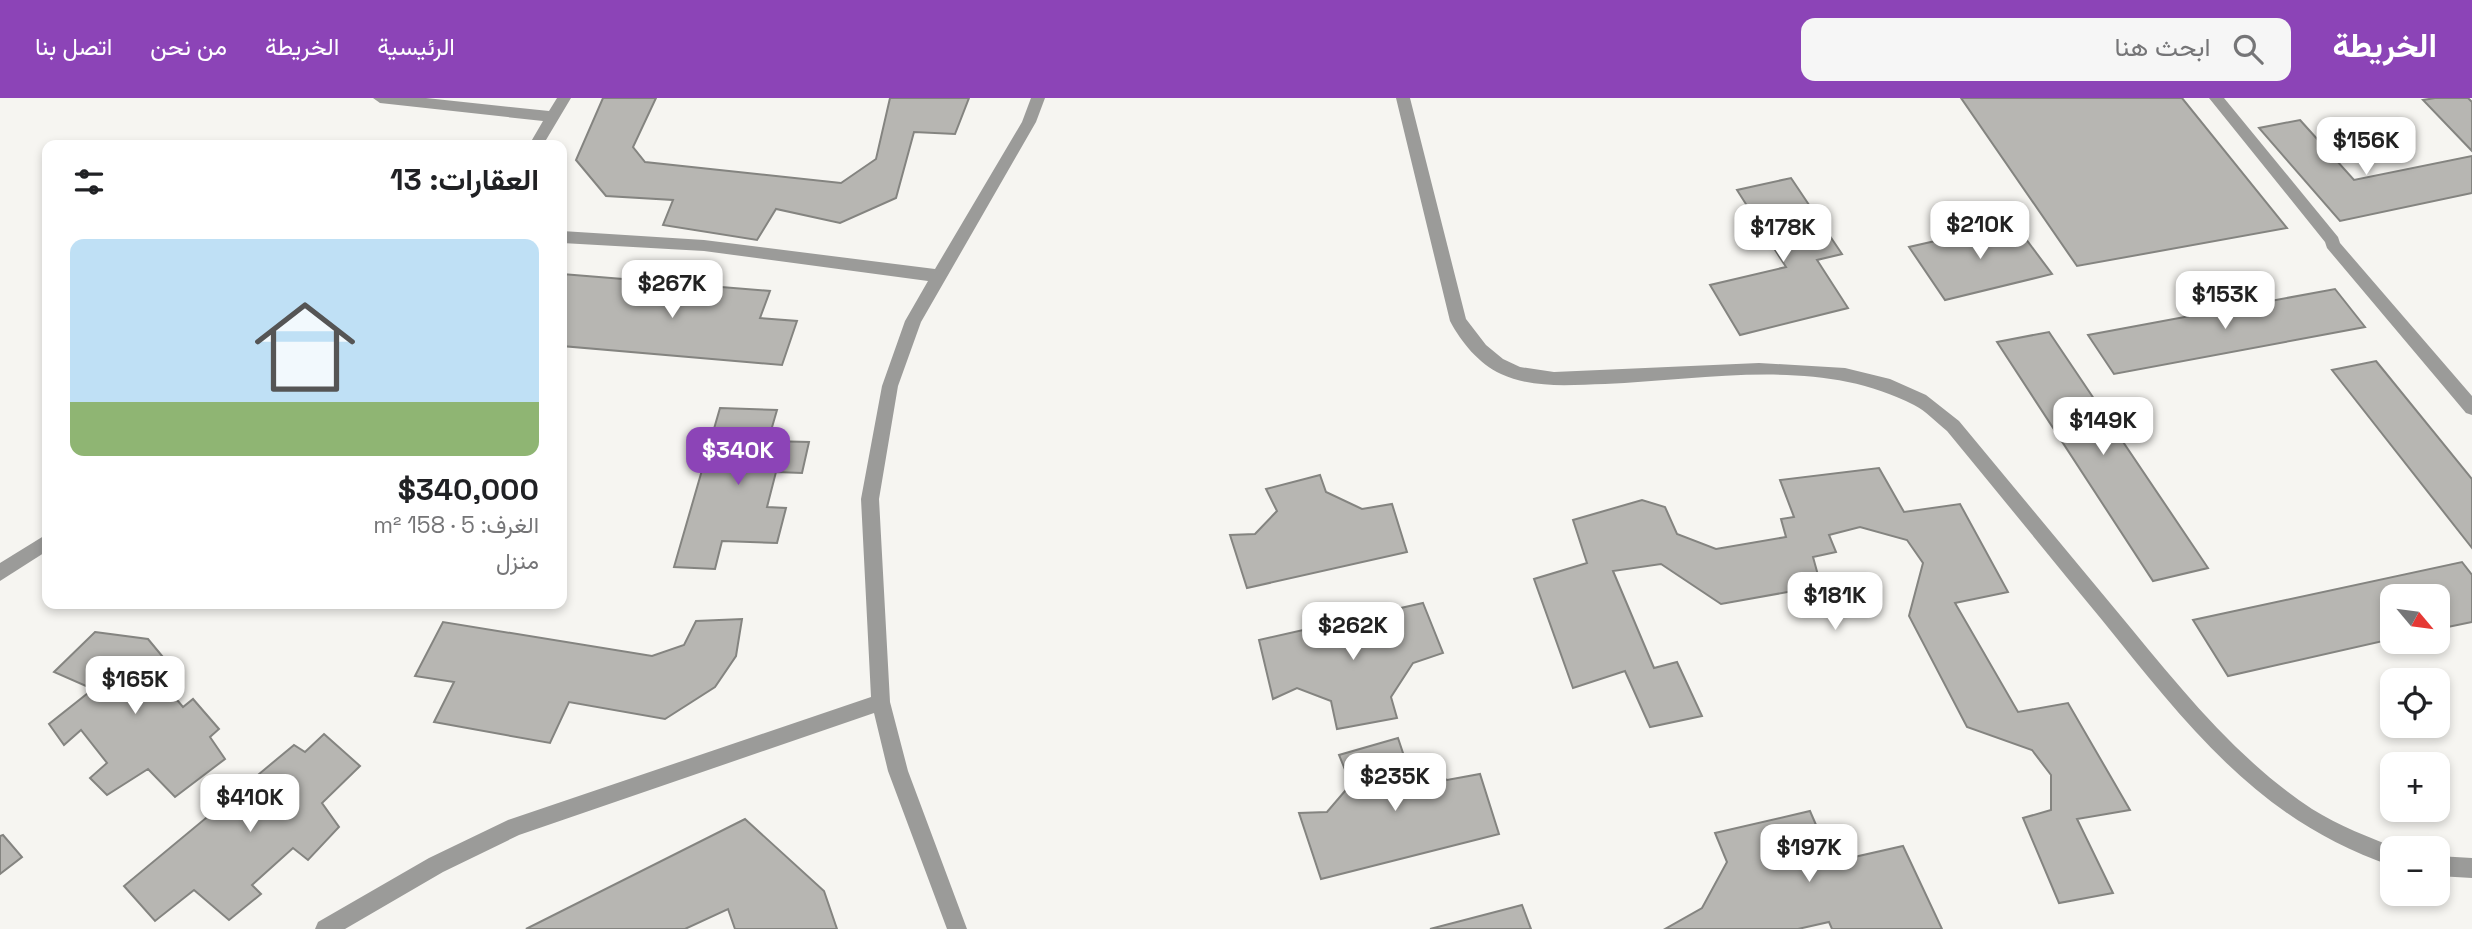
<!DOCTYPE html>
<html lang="ar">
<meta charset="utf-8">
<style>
:root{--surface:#fff;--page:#f6f6f6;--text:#202124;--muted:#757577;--accent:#8c44b7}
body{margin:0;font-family:"Space Grotesk",Vazirmatn,sans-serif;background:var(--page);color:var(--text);direction:rtl;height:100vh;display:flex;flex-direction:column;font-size:26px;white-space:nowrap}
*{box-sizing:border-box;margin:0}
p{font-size:23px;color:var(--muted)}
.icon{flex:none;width:38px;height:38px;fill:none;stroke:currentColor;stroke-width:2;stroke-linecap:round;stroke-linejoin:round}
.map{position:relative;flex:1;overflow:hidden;direction:ltr}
.details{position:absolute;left:42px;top:42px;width:525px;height:469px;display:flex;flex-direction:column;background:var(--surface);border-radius:14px;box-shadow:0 4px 10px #0003;direction:rtl}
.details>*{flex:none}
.needle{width:46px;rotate:119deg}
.tools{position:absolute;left:2380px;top:486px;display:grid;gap:14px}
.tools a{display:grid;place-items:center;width:70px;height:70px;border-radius:14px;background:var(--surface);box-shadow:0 4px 10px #0003;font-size:35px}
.price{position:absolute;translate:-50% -60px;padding:0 16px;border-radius:14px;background:#fff;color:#222;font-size:23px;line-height:46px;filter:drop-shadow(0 2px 4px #0008)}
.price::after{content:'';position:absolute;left:50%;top:42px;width:21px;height:16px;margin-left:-10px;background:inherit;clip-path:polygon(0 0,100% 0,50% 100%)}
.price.active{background:var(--accent);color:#fff}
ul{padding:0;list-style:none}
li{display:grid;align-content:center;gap:14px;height:371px;padding:0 28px}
li span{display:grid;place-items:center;height:217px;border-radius:14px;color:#555}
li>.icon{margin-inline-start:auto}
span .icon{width:126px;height:126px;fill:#fffc;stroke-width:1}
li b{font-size:30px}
h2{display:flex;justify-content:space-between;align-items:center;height:84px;padding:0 28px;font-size:30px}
header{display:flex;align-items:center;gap:42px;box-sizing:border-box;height:98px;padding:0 35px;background:var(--accent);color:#fff}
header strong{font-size:33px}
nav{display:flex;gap:38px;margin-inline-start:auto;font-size:24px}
.search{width:490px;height:63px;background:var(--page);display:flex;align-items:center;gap:18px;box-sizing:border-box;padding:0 24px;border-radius:14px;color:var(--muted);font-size:26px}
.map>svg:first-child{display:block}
</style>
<header>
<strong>الخريطة</strong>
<div class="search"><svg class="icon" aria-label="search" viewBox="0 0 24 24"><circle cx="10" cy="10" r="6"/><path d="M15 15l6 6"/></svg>ابحث هنا</div>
<nav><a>الرئيسية</a><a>الخريطة</a><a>من نحن</a><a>اتصل بنا</a></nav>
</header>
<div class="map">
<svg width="2472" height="831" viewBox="0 0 2472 831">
<rect width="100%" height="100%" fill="#f6f5f1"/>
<g fill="#b7b6b2" stroke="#848480" stroke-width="2">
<polygon points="603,0 656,0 633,49 645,64 841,85 876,61 890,0 969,0 955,36 914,34 896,100 840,125 776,111 757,142 663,127 673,102 606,98 576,62"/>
<polygon points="1961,0 2182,0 2287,130 2077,168"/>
<polygon points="2435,0 2468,0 2472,4 2472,53 2423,2"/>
<polygon points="2300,22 2354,82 2472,58 2472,95 2340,123 2259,30"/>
<polygon points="1791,80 1842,156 1817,162 1848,210 1740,237 1710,187 1786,169 1737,92"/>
<polygon points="2014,125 2052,176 1945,202 1909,149"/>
<polygon points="562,176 770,193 760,220 797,223 782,267 562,248"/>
<polygon points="2335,191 2365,229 2114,276 2088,237"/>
<polygon points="2049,234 2208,470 2153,483 1997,244"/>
<polygon points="2376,263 2472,381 2472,450 2332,272"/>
<polygon points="720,310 777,312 768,343 809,344 802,375 776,374 767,409 786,410 777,445 722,443 715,471 674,469"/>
<polygon points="1879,370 1904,414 1960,406 2008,494 1955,505 2018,614 2068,605 2130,712 2077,721 2113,795 2059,805 2023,720 2051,712 2051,677 2032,652 1967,629 1909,518 1923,465 1907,442 1860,429 1829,437 1836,454 1813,459 1821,488 1721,506 1661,466 1613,473 1654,570 1677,564 1702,618 1650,629 1625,573 1573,590 1534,481 1587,465 1573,422 1642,402 1665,409 1677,436 1716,451 1786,439 1781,421 1794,419 1780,382"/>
<polygon points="1320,377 1326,394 1362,411 1392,406 1407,454 1247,490 1230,437 1255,436 1277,413 1266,391"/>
<polygon points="2462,464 2472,477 2472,524 2438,531 2438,499 2392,499 2392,541 2228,578 2193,522"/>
<polygon points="1423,505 1443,555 1413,565 1391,599 1397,620 1337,631 1331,603 1297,590 1273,601 1259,542"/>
<polygon points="742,521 736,558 715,589 665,621 569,604 550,645 434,624 454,584 415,578 443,524 652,558 684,547 696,523"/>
<polygon points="95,534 148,541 172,570 160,582 183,609 193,601 219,631 210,639 225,661 175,699 148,671 107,697 90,680 107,665 81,632 64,647 49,626 93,591 54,574"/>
<polygon points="324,636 360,668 322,705 339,729 308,762 293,750 252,787 261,796 229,822 194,792 155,823 124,788 294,647 305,654"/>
<polygon points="1398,640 1405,661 1447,682 1480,676 1499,736 1321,781 1299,715 1327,714 1351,686 1339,657"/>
<polygon points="1810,713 1832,764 1903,748 1942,831 1832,831 1829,824 1798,831 1665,831 1702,810 1727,764 1715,735"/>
<polygon points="745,721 824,793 837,831 735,831 728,811 685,831 526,831"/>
<polygon points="3,737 22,759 0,776 0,738"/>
<polygon points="1522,807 1531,831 1430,831"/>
</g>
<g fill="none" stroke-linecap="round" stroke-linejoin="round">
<g fill="#9b9b99" fill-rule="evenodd">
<polygon points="373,0 426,0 549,13 557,0 571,0 543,47 529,47 543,23 380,5"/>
<polygon points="1031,0 1045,0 1036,24 921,224 898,288 879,401 890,604 908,673 967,831 947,831 888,673 874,615 519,737 443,774 345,831 315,831 318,824 429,760 508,722 871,599 861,401 882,288 905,223 928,183 704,153 562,145 562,133 704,142 935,171 1022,24"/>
<path d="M1396,0H1410L1466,221L1486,247L1503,261L1520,269L1554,274L1759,265L1845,270L1890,281L1926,297L1959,323C2011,386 2063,448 2115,511C2175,583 2233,659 2312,711C2339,728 2369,739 2398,751H2392V768C2258,722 2188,628 2102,522C2050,459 1999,396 1947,333C1936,324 1926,313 1914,307C1820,258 1706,282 1605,286C1571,287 1533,291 1501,276C1479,266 1461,244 1450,223Z"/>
<polygon points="2209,0 2224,0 2338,139 2340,145 2472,298 2472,317 2466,315 2327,150 2325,144"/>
<polygon points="47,436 47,453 0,483 0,465"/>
<polygon points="2438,758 2472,760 2472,780 2438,778"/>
</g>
</g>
</svg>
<div class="tools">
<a><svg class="needle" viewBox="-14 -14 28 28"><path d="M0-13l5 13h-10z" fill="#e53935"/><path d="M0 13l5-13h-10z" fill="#757577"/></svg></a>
<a><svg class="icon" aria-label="locate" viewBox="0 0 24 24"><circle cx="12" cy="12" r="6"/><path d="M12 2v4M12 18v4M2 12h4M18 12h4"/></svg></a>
<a>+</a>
<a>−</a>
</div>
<b class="price" style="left:2366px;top:79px">$156K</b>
<b class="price" style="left:1980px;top:163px">$210K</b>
<b class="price" style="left:1783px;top:166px">$178K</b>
<b class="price" style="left:672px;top:222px">$267K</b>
<b class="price" style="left:2225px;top:233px">$153K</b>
<b class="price" style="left:2103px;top:359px">$149K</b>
<b class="price active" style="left:738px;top:389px">$340K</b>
<b class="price" style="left:1835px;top:534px">$181K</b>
<b class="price" style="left:1353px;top:564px">$262K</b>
<b class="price" style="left:135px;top:618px">$165K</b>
<b class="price" style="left:1395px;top:715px">$235K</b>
<b class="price" style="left:250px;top:736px">$410K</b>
<b class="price" style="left:1809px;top:786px">$197K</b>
<section class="details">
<h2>العقارات: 13<svg class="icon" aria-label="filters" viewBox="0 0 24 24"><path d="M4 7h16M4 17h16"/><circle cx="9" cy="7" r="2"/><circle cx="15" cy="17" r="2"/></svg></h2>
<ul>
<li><span style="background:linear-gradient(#bfe0f5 75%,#8fb573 0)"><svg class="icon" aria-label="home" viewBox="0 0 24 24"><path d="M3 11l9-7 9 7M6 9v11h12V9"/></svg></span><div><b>$340,000</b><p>الغرف: 5 · 158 m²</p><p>منزل</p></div></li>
</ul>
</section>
</div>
